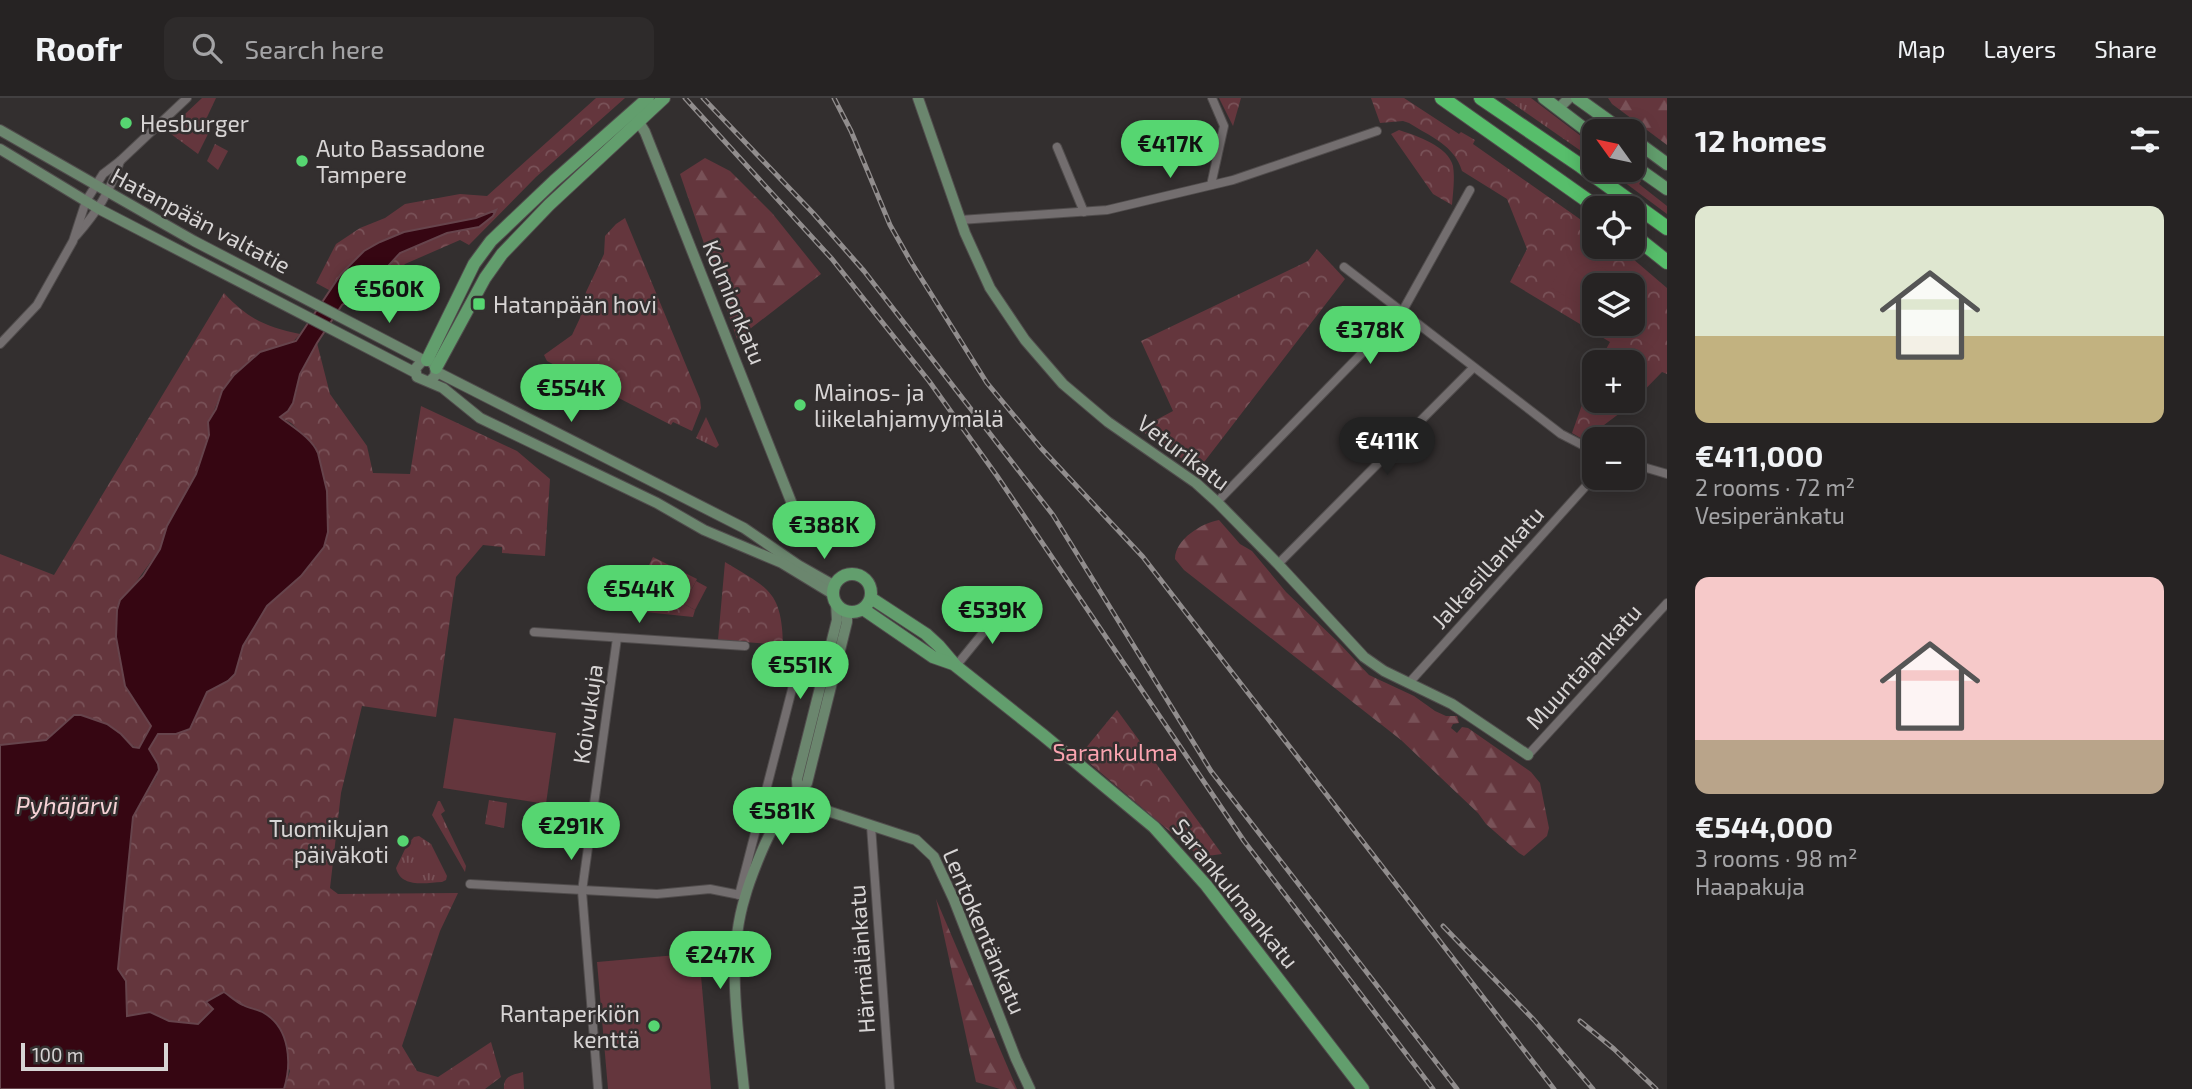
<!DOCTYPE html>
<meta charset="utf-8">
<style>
:root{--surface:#262323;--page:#2e2b2b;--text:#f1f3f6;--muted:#a4a4a6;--line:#424041;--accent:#56d671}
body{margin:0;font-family:"Exo 2",sans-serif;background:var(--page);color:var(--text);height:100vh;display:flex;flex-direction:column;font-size:26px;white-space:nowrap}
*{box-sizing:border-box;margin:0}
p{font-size:23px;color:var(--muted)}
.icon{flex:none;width:38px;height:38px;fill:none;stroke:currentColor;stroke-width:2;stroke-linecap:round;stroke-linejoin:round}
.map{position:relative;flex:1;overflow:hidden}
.sheet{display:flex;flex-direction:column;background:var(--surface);width:525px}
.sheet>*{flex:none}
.needle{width:46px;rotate:303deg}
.tools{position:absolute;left:1582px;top:21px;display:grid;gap:14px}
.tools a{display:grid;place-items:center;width:63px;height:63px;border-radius:14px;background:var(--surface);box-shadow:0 4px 18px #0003,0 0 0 2px var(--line);font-size:35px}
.scale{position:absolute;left:21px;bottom:18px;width:147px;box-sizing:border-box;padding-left:7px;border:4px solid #d7d4d4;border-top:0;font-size:19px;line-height:24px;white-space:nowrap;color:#d7d4d4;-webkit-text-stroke:5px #332f2f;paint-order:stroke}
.price{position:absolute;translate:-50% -60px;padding:0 16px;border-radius:24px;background:var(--accent);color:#111;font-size:23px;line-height:46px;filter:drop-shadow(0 2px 4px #0008)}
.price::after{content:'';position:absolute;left:50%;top:42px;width:21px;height:16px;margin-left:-10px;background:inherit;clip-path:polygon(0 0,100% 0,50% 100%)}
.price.current{background:#222;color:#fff}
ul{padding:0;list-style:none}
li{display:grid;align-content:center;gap:14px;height:371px;padding:0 28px}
li span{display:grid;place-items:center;height:217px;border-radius:14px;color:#555}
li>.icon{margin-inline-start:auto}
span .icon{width:126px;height:126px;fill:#fffc;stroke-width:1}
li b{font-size:30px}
h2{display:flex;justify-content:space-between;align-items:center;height:84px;padding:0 28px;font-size:30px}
header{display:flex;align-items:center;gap:42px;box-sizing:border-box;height:98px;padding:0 35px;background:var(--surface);border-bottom:2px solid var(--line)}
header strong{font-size:33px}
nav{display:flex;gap:38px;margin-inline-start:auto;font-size:24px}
.search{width:490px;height:63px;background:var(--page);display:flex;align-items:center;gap:18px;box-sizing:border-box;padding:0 24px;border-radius:14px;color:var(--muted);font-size:26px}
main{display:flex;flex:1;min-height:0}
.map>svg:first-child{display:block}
</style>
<header>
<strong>Roofr</strong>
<div class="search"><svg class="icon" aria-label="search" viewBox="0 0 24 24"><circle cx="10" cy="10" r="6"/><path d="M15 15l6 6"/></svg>Search here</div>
<nav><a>Map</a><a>Layers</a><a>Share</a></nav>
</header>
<main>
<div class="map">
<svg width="1667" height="991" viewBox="0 0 1667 991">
<defs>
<pattern id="grass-tufts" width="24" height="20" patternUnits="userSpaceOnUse" patternTransform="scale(1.75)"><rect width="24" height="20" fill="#64363d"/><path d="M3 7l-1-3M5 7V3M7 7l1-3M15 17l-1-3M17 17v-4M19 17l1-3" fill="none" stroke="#795258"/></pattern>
<pattern id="forest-firs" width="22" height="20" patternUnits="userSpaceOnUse" patternTransform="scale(1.75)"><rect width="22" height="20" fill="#64363d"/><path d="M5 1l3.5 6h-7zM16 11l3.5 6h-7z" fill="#795258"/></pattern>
<pattern id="park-crowns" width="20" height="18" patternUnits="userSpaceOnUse" patternTransform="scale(1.75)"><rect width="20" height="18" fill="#64363d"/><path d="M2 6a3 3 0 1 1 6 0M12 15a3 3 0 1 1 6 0" fill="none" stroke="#795258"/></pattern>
</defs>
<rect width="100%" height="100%" fill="#332f2f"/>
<g fill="url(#grass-tufts)">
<polygon points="202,0 216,0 201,32 208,36 198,56 167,33"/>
<polygon points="1505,0 1531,0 1594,48 1594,62"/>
<polygon points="215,46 228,53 218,72 207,63"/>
<polygon points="1608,72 1626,72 1641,83 1639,86 1667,108 1667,116"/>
<polygon points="706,319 719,347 716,350 696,340"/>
<polygon points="438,703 440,703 445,713 441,716 466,768 465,774 432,717"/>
<path d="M419,738L431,746L447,778L446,782L442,784C425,785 401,790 396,770L407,747L414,739Z"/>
</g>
<g fill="url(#forest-firs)">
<polygon points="1608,0 1667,0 1667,47 1612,6"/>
<polygon points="705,60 730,73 772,115 821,176 737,241 680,76"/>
<path d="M1219,422L1240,446L1252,453L1286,494L1340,546L1369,577L1414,598L1435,613L1446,618H1457L1459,625L1453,626L1451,630L1457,635L1462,629L1468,630L1531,674L1540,685L1549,730L1547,738L1524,758L1519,755L1486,726L1478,715L1401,642L1184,472L1175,461C1175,441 1202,425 1219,422Z"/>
<polygon points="936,801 1017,991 1000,991 976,984"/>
</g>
<g fill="url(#park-crowns)" fill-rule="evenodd">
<polygon points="596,0 625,0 536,79 469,147 460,142 405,166 376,198 366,212 316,185 336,146 360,130 385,120 405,106 460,96 487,98"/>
<polygon points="1219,0 1241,0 1233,28"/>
<path d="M1371,0H1404L1459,36L1461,34L1475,42L1473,46L1594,131V149H1619L1667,190V276L1662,274L1628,309L1584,342L1572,335L1594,273V303H1633V264H1599L1610,244L1510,184L1527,151L1507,101L1462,73C1454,47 1431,39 1409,25L1403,23L1380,25ZM1594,187H1633V226H1594Z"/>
<path d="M1399,32C1417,38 1448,48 1453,68C1455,80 1453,95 1452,107L1433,96L1391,36Z"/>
<polygon points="625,120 700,301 701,310 692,333 673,324 671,327 547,263 544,257 572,237 580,220 586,194 604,156 605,138 616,126"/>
<polygon points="1317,151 1345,181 1198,372 1139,331 1173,313 1141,243 1308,163"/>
<path d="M224,195C248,221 266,229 300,236L291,246L260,254L234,277L222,293L208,327L209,337L196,376L167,428L160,451L134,487L117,526L118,553L125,588L151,628L190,631L207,594L235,576L243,548L267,508L301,478L324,448L316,349L291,325L280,319L296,296L300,276L317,245L330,296L367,348L373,375L410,376L421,308L517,353L550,381L545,458L502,455V449L483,447L456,479L436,619L362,608L341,695L330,790L338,796L458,795L440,833L402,948L417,973L438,979L491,944L501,979L485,991H284L290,973L263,913L244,908L224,894L206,904L213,910L198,926L169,923L150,914L127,919L126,883L118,871L133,719L157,678L142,650C129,650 121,634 109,628C100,623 90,620 81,617L66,624L46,642L0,647V456L54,477Z"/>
<polygon points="653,459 697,481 684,506 695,512 693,519 626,512"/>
<path d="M725,464C767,490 782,492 783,547L718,542Z"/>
<polygon points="1117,612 1222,756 1200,759 1080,657"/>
<polygon points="489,702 507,705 504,730 485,726"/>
<path d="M523,974L524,991H504C503,978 512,977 523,974Z"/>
</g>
<g fill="#64363d">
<polygon points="1573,152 1630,187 1594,187 1594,215 1550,189"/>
<polygon points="651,471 676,484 668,499 644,486"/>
<polygon points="696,483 707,489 695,512 684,506"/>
<polygon points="454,620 556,635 546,706 443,690"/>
<polygon points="699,855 711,991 608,991 597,864"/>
</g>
<path fill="#360612" stroke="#66444c" stroke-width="2" d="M496,112L493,118L479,129L447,135L400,155L370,188L342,207L317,245L300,276L293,305L288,313L280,319C292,329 311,339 318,355L327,393L328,434L324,449L301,478L267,508L243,548L235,576L228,583L207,594L190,631L176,636H158L149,651L158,666L159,672L133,719L118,871L126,883L127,918L150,914L169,923L198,926L213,911L206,904L224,894C230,898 236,904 243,907C250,911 258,911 264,915C290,930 292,965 284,991H0V647L46,642L74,617H81L107,626L121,636L133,649L139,650L151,628L125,588L116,539L117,512L120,502L143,478L160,451L167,428L196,376L209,337L208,324L216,311L222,293L234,277L260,254L296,243L341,176L364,153L380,144L404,134L476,120Z"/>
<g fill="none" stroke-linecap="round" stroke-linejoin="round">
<g stroke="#504c4c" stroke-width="10">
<g id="street">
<polyline points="1057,49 1084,114"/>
<polyline points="1211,87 1224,28 1212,0"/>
<polyline points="960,122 1107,112 1233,82 1377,33"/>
<path d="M76,138C96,115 111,93 120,63"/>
<polyline points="1344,169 1561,336 1594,353"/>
<polyline points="0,246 37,207 73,143 86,103 103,76 120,63 187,0"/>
<polyline points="1633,366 1667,376"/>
<polyline points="1217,404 1402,214 1470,92"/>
<polyline points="1278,466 1473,270"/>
<polyline points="534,534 745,548"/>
<polyline points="956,568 1004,509"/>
<polyline points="1409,585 1594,379"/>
<polyline points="1528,657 1667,505"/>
<polyline points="765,695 797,703"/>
<polyline points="760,713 795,711"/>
<polyline points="871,728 890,991"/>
<polyline points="470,786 657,796 710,791 745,798"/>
<polyline points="739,797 797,572"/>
<polyline points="598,991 582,793 617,540"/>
</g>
</g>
<g stroke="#504c4c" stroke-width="12">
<g id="secondary">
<polyline points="918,0 965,135 990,190 1025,242 1063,286 1108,324 1196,385 1217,404 1278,466 1364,559 1384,573 1452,606 1528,657"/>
<polyline points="1558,11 1569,0"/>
<polyline points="635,18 645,34 794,411"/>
<polyline points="0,32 194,143 423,262"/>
<polyline points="0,51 99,111 416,275"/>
<polyline points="437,274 744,430 798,467 835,488"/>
<polyline points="430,283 435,278 436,270 431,263 423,262 415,271 417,279 443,290 480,320 657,405 704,432 782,465 833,496"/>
<polyline points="798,697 807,685 847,524 847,514"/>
<polyline points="797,703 916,742 934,759 954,802 1016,961 1030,991"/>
<path d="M744,991C738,929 726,860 745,799C749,784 765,742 774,729C776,725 782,722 786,719C799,708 798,697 797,681L837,522L836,505"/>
</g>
</g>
<g stroke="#504c4c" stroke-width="14">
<g id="primary">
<polyline points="1544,0 1594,38"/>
<polyline points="1577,0 1623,33"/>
<polyline points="1633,41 1667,66"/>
<polyline points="1633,67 1667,91"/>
<polyline points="427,262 474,166 491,143 554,83 648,0"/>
<polyline points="436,270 485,180 502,156 549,107 664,0"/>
<circle cx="852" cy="495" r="19"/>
<polyline points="871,500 926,536 939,548 956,568 1043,637 1154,729 1206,787 1363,991"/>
<polyline points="863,511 933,559 953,566"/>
</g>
</g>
<g stroke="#504c4c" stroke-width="16">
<g id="highway">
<polyline points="1442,0 1598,110"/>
<polyline points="1481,0 1581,68 1667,130"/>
<polyline points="1633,137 1667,164"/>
</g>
</g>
<use href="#street" stroke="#736e6f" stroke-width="8"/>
<use href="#secondary" stroke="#6b866e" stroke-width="10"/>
<use href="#primary" stroke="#629e6d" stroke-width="12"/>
<use href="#highway" stroke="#57be6b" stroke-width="14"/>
<g stroke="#918d8d" stroke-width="5">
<g id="rail">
<polyline points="685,0 832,161 929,283 997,378 1244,743 1433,991"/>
<polyline points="703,0 813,115 864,173 1053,417 1211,673 1457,991"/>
<polyline points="834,0 851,33 890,127 911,164 987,285 1041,350 1143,459 1554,991"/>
<polyline points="1443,828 1534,922 1593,991"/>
<polyline points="1580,923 1614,951 1656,991"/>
</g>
</g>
<use href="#rail" stroke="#332f2f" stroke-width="2.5" stroke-dasharray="8" stroke-linecap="butt"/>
</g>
<g fill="#56d671" stroke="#332f2f" stroke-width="2.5">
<circle cx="126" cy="25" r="7"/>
<circle cx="302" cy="63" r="7"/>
<rect x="472" y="199" width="14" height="14" rx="3.5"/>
<circle cx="800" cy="307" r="7"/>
<circle cx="403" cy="743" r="7"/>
<circle cx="654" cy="928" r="7"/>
</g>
<g text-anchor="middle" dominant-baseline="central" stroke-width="5" stroke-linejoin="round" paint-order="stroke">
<g font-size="23" fill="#d7d4d4" stroke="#332f2f" text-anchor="start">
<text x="140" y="25">Hesburger</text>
<text x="316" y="50">Auto Bassadone<tspan x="316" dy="26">Tampere</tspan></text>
<text x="493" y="206">Hatanpään hovi</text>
<text x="814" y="294">Mainos- ja<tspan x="814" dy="26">liikelahjamyymälä</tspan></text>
<text x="389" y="730" text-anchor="end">Tuomikujan<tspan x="389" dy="26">päiväkoti</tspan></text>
<text x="640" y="915" text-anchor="end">Rantaperkiön<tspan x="640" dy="26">kenttä</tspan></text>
</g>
<g font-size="23" fill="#d7d4d4" stroke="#332f2f">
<text transform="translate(201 122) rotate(28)">Hatanpään valtatie</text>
<text transform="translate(735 204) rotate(68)">Kolmionkatu</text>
<text transform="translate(1184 354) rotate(37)">Veturikatu</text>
<text transform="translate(1487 469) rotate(-48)">Jalkasillankatu</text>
<text transform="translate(1583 568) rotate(-48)">Muuntajankatu</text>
<text transform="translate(587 616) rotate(-82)">Koivukuja</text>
<text transform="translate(1236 795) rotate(51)">Sarankulmankatu</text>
<text transform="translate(985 833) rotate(67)">Lentokentänkatu</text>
<text transform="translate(861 861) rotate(-94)">Härmälänkatu</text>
</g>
<g font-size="23" fill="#fba4b0" stroke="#332f2f">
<text x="1115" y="654">Sarankulma</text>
</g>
<g font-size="24" font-style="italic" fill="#f7d2d6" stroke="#332f2f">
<text x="67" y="706">Pyhäjärvi</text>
</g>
</g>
</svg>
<div class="tools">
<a><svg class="needle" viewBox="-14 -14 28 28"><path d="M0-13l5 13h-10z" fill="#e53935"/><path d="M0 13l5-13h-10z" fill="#a4a4a6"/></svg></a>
<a><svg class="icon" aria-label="locate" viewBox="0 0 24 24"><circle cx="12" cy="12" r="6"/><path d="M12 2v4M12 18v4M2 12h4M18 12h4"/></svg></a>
<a><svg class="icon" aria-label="layers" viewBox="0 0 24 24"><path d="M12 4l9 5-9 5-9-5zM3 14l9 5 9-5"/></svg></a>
<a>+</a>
<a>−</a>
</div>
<div class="scale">100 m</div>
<b class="price" style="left:1170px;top:82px">€417K</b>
<b class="price" style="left:389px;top:227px">€560K</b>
<b class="price" style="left:1370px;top:268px">€378K</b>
<b class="price" style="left:571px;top:326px">€554K</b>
<b class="price current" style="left:1387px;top:379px">€411K</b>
<b class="price" style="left:824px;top:463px">€388K</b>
<b class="price" style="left:639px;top:527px">€544K</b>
<b class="price" style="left:992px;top:548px">€539K</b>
<b class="price" style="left:800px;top:603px">€551K</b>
<b class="price" style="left:782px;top:749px">€581K</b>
<b class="price" style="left:571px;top:764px">€291K</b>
<b class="price" style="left:720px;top:893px">€247K</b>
</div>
<section class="sheet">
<h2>12 homes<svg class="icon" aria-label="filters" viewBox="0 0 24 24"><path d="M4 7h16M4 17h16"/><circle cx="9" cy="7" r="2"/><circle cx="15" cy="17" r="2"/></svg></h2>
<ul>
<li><span style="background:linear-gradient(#dfe7d0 60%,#c2b280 0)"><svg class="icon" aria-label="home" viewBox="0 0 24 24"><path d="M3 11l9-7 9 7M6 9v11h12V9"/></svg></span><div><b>€411,000</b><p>2 rooms · 72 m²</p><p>Vesiperänkatu</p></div></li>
<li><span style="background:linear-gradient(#f6c9c9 75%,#b9a48a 0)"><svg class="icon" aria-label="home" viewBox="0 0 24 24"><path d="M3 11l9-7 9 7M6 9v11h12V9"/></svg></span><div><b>€544,000</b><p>3 rooms · 98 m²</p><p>Haapakuja</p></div></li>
</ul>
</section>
</main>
